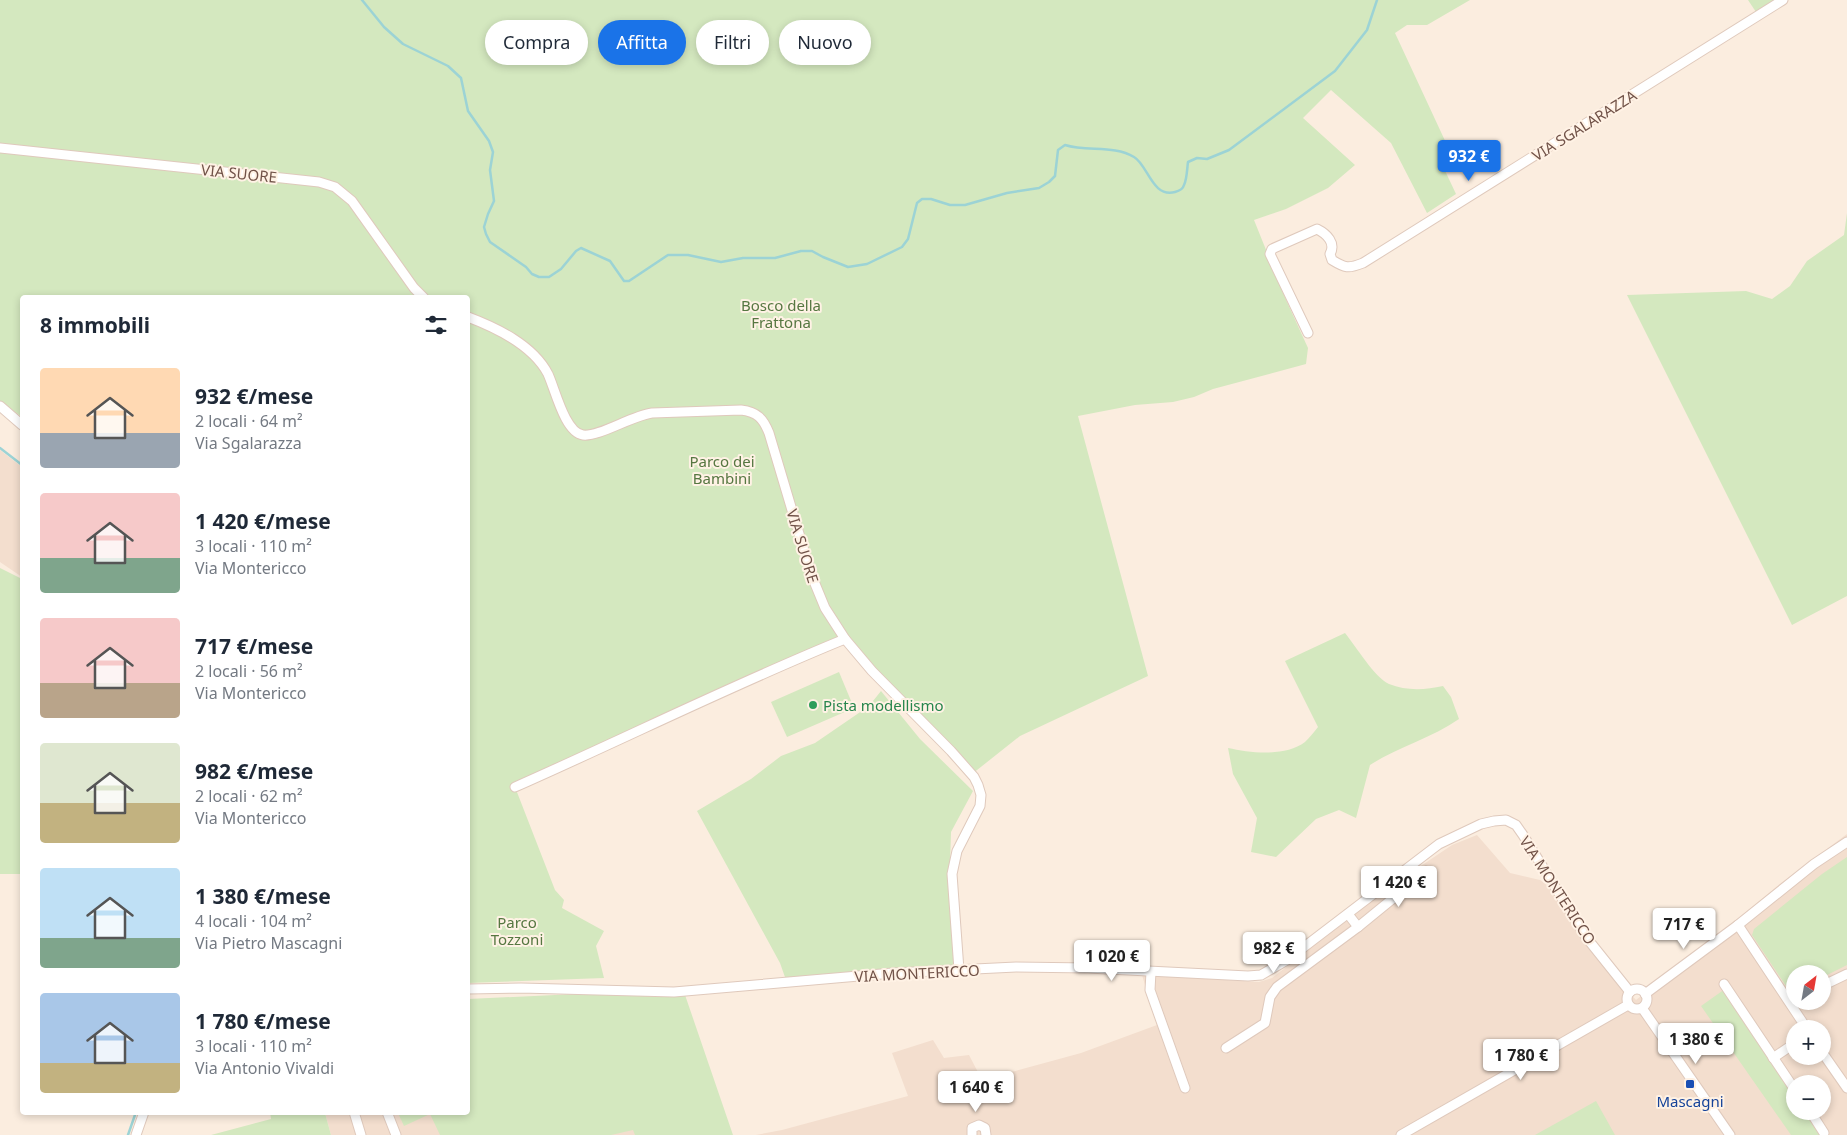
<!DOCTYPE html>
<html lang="it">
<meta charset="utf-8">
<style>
:root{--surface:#fff;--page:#f6f6f7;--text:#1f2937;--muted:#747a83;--accent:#1a73e8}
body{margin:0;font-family:"Noto Sans",sans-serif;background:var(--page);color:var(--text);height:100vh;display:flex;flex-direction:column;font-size:19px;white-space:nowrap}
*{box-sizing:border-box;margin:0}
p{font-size:16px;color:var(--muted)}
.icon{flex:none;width:28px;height:28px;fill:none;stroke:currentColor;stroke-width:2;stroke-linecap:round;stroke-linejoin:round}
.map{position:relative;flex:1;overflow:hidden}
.sheet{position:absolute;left:20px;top:295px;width:450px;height:820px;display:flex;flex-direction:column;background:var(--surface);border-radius:5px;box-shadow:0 2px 8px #0003}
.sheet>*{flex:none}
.hud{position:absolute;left:485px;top:20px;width:475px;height:45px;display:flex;gap:10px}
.needle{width:32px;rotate:31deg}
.fabs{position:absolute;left:1786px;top:965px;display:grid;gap:10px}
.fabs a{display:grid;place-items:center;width:45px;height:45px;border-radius:50%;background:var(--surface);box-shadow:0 2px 8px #0003;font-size:25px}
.price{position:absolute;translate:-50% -42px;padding:0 11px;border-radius:5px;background:#fff;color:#222;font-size:16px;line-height:32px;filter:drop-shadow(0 1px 2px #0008)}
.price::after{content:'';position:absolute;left:50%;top:30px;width:15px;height:11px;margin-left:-8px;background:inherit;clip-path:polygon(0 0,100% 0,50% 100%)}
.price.selected{background:var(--accent);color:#fff}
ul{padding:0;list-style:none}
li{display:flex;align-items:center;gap:15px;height:125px;padding:0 20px}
li span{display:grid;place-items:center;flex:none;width:140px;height:100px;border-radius:5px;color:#555}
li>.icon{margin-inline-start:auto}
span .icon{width:60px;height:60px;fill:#fffc;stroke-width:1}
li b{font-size:21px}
h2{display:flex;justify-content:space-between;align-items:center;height:60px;padding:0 20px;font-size:21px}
.chip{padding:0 18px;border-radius:22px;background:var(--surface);box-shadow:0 2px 8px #0003;font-size:18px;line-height:45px}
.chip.selected{background:var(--accent);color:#fff}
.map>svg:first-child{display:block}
</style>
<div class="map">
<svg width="1847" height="1135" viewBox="0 0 1847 1135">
<rect width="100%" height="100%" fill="#fbeddf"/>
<g fill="#f3dece" fill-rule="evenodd">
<polygon points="0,450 22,467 22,577 0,562"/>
<path d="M1847,834V1135H756L782,1130L908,1096L892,1053L933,1040L944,1058L969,1055L982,1080L1081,1053L1157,1025L1142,975L1259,982L1272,978L1397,882L1452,845L1477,835L1510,873L1540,880L1554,890L1609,970L1636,1000L1700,950L1781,883ZM1795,974H1822V1001H1795ZM1795,1029H1822V1056H1795ZM1795,1084H1822V1111H1795Z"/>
<polygon points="468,1112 635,1115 643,1135 331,1135 325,1113"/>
</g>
<g fill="#d4e8bf">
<polygon points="0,0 1470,0 1427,25 1407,25 1395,33 1447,145 1440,160 1456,194 1427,213 1391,143 1331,90 1303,118 1355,165 1328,188 1286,209 1254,220 1287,302 1308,348 1306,364 1213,389 1194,397 1173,402 1135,405 1078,416 1148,676 1020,736 972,774 844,636 827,641 515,787 555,890 564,900 562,908 604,931 596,946 604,978 468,983 468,298 22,298 22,417 0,401"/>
<polygon points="1748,0 1775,0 1756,12"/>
<polygon points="1847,213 1847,596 1792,625 1627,295 1746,291 1772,299 1790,286 1807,261 1844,235"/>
<polygon points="0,568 22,579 22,874 0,874"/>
<path d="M1345,633C1355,645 1375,678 1389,684C1406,691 1425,690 1443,686L1451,697L1459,719C1432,738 1398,747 1370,765L1356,818L1339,810L1316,819L1276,857L1251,852L1257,818L1233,774L1228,748C1251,753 1285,757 1305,742C1309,738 1314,732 1318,727L1285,661Z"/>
<polygon points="839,672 854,708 787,737 771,702"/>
<polygon points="881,691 920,739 973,791 951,832 949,897 957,972 786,980 780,963 697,811 751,779 781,756 815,743 869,706"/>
<polygon points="1847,857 1847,965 1823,977 1822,974 1795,974 1795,990 1790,992 1752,935 1754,929 1822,874"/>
<polygon points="1725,989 1795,1092 1795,1111 1808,1111 1824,1135 1791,1135 1701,1006"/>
<polygon points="684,992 733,1135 635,1135 633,1130 611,1135 440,1135 430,1114 404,1126 398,1113 468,1112 468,999 576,994 666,996"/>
<polygon points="1596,1101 1615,1135 1535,1135"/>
<polygon points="270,1112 325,1113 331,1135 211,1135 271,1119"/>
</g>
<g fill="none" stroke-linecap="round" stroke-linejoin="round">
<g stroke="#9cd3d5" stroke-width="2.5">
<path d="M362,0L384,27L403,44L448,66L461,78L468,111L489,141L493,152L490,170L494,201L488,214L484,227L486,234L490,242L526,267L532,274L539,277H549L561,269L576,251L581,248L610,261L624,281H629L668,255H688L721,262L743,258H775L801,251H812L823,257L848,267L867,264L902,247L908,239L917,203L922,199H931L950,205H965L1007,193L1039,188L1049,182L1055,176L1058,150L1065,145C1087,152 1114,145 1134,157C1148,165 1152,198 1175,192C1179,191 1183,189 1184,185C1187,179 1187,169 1188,162L1197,158L1207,159L1229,150L1335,71L1367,30L1377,0"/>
<polyline points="0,448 22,465"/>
<polyline points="128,1135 136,1112"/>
</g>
<g stroke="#dfc9bc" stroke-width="11">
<g id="minor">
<polyline points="0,148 319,182 335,187 352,201 414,288 424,298"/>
<path d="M468,317C497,328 533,345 548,374C555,389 565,433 583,435C599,437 631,416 652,413L741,410C757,412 763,418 769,433L811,574L825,608L845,639L872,671L951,751L974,777L978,785L981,795L980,806L957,851L952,874L959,970"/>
<path d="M1308,333L1270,254L1272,249L1317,229C1327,234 1336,243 1330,254L1332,260C1345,268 1348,269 1363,263L1783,0"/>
<polyline points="0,406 22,425"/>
<path d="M515,787C626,738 734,684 845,639"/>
<polyline points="1738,925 1807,1029"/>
<polyline points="1358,927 1407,887 1414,878 1426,871"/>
<polyline points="1151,972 1150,990 1185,1088"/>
<polyline points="1724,984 1795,1090"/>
<polyline points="1822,986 1847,974"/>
<polyline points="468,989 521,988 674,992 893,973 1016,967 1088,968 1248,976 1261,975 1287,960 1439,844 1481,824 1494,821 1506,820 1516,825 1523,835 1586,937 1630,992"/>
<circle cx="1637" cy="999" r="10"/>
<polyline points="1645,994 1738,925 1814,864 1847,842"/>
<polyline points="1642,1008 1730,1135"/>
<polyline points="1226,1048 1265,1023 1270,997 1277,987 1358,927 1348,914"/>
<polyline points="1822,1052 1847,1088"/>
<polyline points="1773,1058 1795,1043"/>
<polyline points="1810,1111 1824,1133"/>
<polyline points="354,1112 361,1135"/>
<polyline points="387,1112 396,1135"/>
<polyline points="136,1135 144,1112"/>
<polyline points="972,1135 972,1128 979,1125 985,1128 986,1135"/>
<polyline points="1401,1135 1628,1005"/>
</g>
</g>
<use href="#minor" stroke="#fff" stroke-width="9"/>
</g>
<circle fill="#2e9e5b" stroke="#fff2e5" stroke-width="2" cx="813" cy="705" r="5"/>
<rect fill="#1a4fb4" stroke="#fff2e5" stroke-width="2" x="1685" y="1079" width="10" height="10" rx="2.5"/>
<g text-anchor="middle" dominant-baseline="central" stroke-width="4" stroke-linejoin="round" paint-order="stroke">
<g font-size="15" fill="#715248" stroke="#fff2e5">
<text transform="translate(1584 125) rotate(-32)">VIA SGALARAZZA</text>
<text transform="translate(239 173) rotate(6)">VIA SUORE</text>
<text transform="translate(803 546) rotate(73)">VIA SUORE</text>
<text transform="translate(1558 890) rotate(57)">VIA MONTERICCO</text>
<text transform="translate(917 973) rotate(-3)">VIA MONTERICCO</text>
</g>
<g font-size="15" fill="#567741" stroke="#fff2e5">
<text x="781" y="305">Bosco della<tspan x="781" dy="17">Frattona</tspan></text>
<text x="722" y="461">Parco dei<tspan x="722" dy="17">Bambini</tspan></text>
<text x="517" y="922">Parco<tspan x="517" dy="17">Tozzoni</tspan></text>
</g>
<g font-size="15" fill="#27864d" stroke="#fff2e5" text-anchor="start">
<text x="823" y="705">Pista modellismo</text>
</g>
<g font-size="15" fill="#164399" stroke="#fff2e5">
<text x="1690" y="1101">Mascagni</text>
</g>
</g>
</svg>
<div class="fabs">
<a><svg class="needle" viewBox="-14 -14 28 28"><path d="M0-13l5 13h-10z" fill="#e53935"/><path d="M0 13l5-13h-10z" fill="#747a83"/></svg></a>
<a>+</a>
<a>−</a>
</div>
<b class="price selected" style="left:1469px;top:182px">932 €</b>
<b class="price" style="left:1399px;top:908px">1 420 €</b>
<b class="price" style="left:1684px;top:950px">717 €</b>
<b class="price" style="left:1274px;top:974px">982 €</b>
<b class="price" style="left:1112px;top:982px">1 020 €</b>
<b class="price" style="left:1696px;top:1065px">1 380 €</b>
<b class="price" style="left:1521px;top:1081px">1 780 €</b>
<b class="price" style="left:976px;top:1113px">1 640 €</b>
<div class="hud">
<a class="chip">Compra</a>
<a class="chip selected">Affitta</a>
<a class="chip">Filtri</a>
<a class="chip">Nuovo</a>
</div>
<section class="sheet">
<h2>8 immobili<svg class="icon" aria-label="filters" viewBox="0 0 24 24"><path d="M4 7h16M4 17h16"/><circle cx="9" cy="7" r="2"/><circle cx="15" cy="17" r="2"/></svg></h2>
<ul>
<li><span style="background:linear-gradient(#ffd9b3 65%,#9aa5b1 0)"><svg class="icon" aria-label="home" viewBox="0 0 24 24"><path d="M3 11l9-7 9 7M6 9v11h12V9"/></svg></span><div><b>932 €/mese</b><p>2 locali · 64 m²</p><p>Via Sgalarazza</p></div></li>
<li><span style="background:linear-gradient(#f6c9c9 65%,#7fa58c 0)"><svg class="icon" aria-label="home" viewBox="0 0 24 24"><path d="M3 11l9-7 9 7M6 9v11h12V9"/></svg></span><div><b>1 420 €/mese</b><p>3 locali · 110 m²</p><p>Via Montericco</p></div></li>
<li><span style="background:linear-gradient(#f6c9c9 65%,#b9a48a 0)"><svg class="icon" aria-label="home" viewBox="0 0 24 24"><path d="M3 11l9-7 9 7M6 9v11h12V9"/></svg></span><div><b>717 €/mese</b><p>2 locali · 56 m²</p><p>Via Montericco</p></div></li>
<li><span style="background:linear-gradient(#dfe7d0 60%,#c2b280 0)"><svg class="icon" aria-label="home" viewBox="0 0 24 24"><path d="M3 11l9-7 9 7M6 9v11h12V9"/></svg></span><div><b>982 €/mese</b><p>2 locali · 62 m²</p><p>Via Montericco</p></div></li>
<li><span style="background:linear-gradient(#bfe0f5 70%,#7fa58c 0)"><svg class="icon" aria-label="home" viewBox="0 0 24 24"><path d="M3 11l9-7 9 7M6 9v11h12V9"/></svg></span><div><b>1 380 €/mese</b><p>4 locali · 104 m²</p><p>Via Pietro Mascagni</p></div></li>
<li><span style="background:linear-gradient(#a9c7e8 70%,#c2b280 0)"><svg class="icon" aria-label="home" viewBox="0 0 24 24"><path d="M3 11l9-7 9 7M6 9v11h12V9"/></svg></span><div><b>1 780 €/mese</b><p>3 locali · 110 m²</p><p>Via Antonio Vivaldi</p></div></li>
</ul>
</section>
</div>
